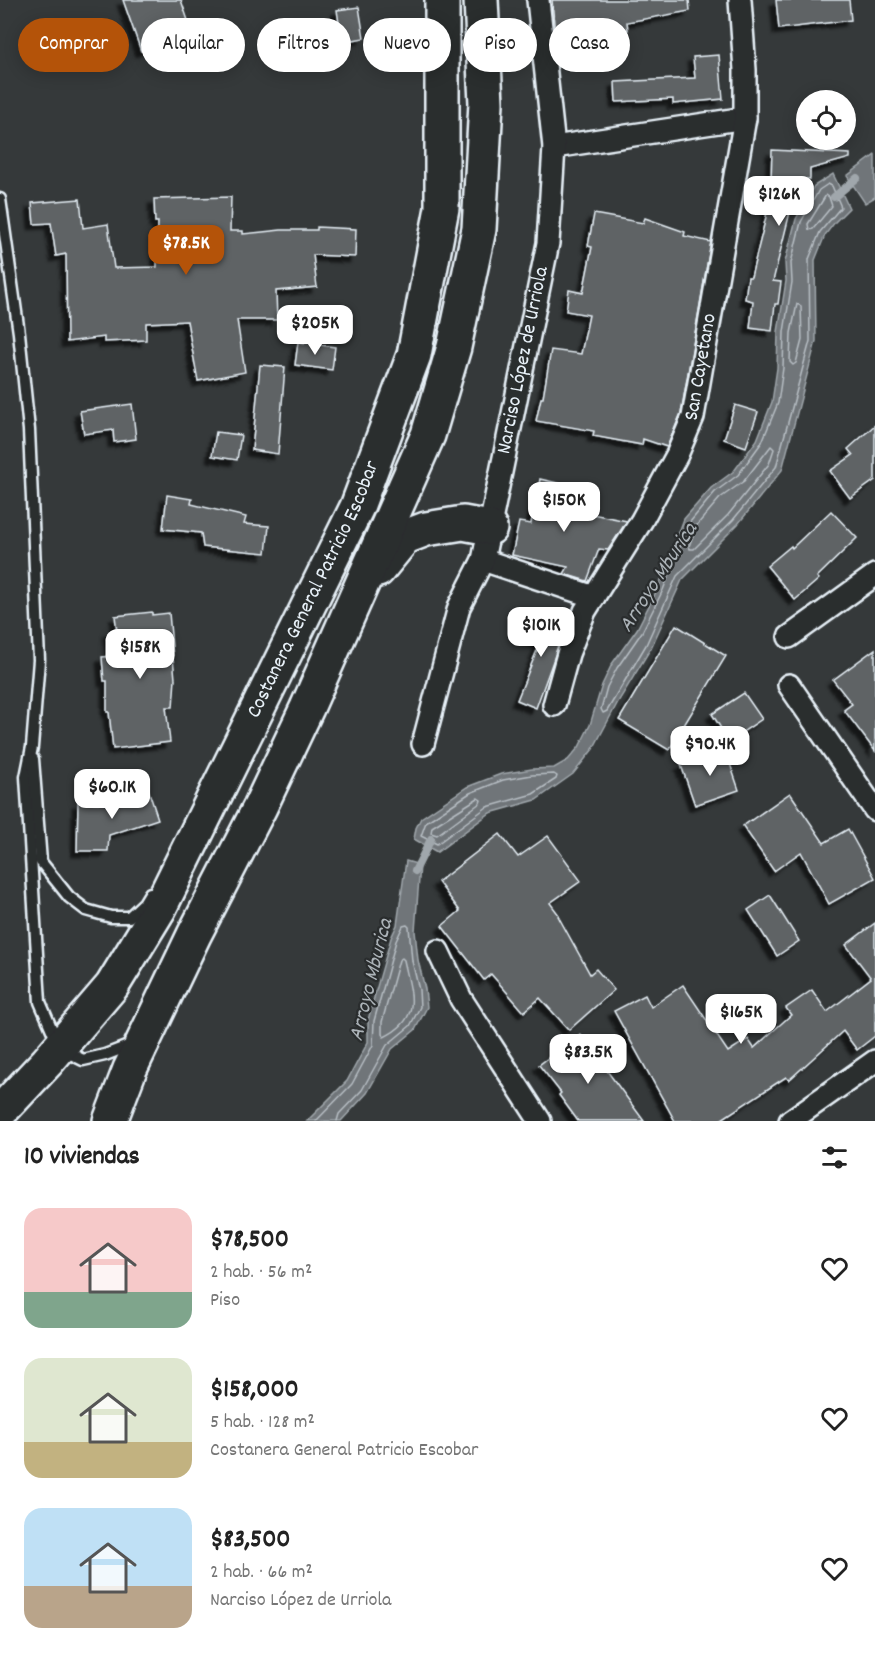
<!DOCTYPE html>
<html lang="es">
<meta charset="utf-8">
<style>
:root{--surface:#fff;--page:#f2f2f2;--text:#222;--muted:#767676;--accent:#b45309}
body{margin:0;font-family:Dekko,sans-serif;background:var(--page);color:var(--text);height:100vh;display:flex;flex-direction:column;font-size:22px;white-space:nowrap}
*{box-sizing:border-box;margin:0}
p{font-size:20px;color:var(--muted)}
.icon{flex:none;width:33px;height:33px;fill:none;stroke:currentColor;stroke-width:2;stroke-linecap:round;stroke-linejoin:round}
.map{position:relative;height:1121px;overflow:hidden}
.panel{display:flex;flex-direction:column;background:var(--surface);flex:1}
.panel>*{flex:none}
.top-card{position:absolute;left:18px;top:18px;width:840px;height:54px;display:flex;gap:12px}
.buttons{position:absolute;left:796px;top:90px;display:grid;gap:12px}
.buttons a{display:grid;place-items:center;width:60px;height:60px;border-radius:50%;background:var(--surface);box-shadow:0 3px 15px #0003;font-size:30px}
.price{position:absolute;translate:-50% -51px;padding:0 14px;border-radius:12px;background:#fff;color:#222;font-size:20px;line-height:39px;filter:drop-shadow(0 2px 3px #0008)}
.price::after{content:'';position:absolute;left:50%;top:36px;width:18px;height:14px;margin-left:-9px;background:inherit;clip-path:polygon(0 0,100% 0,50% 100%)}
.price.on{background:var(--accent);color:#fff}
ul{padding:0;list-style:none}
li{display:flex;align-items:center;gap:18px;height:150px;padding:0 24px}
li span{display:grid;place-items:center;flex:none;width:168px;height:120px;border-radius:18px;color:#555}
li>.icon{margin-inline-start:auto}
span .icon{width:72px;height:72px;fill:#fffc;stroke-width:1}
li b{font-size:26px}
h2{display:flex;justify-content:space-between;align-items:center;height:72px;padding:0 24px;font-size:26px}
.chip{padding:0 21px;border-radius:27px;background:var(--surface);box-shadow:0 3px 15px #0003;font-size:21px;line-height:54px}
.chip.on{background:var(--accent);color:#fff}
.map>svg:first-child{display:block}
</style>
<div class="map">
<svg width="875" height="1121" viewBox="0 0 875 1121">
<defs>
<filter id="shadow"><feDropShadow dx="-5.5" dy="5.5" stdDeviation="1.5" flood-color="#0009"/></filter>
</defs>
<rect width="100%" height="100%" fill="#35393a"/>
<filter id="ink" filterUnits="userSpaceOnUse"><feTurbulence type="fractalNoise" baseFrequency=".0167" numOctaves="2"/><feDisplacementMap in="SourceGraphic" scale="12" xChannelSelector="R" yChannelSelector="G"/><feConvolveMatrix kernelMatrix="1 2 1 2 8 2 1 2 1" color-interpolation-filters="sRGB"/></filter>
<g filter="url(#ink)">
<g fill="#707579" stroke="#a0a7ac" stroke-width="1.5">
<polygon points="875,155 875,197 865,203 847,176"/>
<polygon points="833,174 849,208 835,222 825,235 815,260 816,341 782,470 738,524 682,580 651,648 618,702 593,749 573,774 536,800 490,813 437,852 414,839 416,828 421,818 467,787 501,774 532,769 554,768 568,760 579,747 590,725 602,685 612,664 637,629 658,588 684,519 711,488 734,471 757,440 772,402 777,368 778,332 786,281 785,262 796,219 814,186"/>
<polygon points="406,861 420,865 415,931 418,960 425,989 427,1007 415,1030 392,1049 367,1093 341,1121 307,1121 347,1081 368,1042 368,1020 375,994 391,938 397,925"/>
</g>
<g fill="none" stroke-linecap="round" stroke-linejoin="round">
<g stroke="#b8bfc5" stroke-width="1.5">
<polygon points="828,184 832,186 841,207 820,232 809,259 810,341 776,467 733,520 677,576 646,645 607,711 603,713 601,709 607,687 617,668 642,632 663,590 690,522 715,492 738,475 762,442 778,403 783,368 784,332 792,282 791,263 801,222 819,190"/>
<polygon points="826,195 829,197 832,206 813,229 809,230 808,224"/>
<polygon points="797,304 801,306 802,340 796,363 793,365 790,362 791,333"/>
<polygon points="771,446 774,449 769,464 728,515 694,549 690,549 689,546 697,525 720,498 744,481"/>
<polygon points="554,774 557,776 556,779 533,794 487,807 437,844 421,836 426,822 470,793 503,780 532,775"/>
<polygon points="478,798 481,800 480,803 437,835 431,833 432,827"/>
<path d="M402,958L404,960C411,994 423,1018 384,1037L382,1034V1022L399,960Z"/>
<polyline points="316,1121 352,1084 373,1045 374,1021 381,996 396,941 403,926 407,925 409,927 412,961 419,990 420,1007 410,1026 387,1045 362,1090 339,1114 337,1121"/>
</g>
<g stroke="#a0a7ac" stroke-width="8">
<polyline points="834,197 857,178"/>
<polyline points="415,871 431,839"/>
</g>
</g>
<g fill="#5f6365" stroke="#e8f1f8" stroke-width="1.5" filter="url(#shadow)">
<polygon points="123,0 181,0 192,32 141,51"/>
<polygon points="552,0 689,0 690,11 627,22 628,30 555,35"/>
<polygon points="776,0 849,0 851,20 779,29"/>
<polygon points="359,7 364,38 342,42 337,10"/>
<polygon points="719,55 723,99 673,104 673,99 616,102 615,82 695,78 693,57"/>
<polygon points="772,150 850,154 850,158 810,169 810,179 802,179 803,200 800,200 800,207 791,208 773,281 781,282 778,304 775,304 772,331 750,328 753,301 745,299 748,277 751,277 768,209 767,182 771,182"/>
<polygon points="231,197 230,231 243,231 243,234 281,230 317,230 317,227 356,229 355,257 313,255 317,287 276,291 277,320 237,320 245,372 198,381 187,321 146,323 146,340 104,342 104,337 67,342 66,254 56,256 51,223 34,224 32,203 80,199 83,228 108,224 114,268 157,267 158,222 155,222 154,199"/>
<polygon points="594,214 643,223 645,218 685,232 684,236 711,242 681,413 667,447 643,439 642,445 593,436 594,431 536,421 541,398 543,398 551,350 581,354 589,315 566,311 569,290 583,293 592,247 588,246"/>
<polygon points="298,342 335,347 332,370 295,365"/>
<polygon points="260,365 285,367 278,454 252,450"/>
<polygon points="132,404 136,439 114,442 113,430 84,434 80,411"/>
<polygon points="735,405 758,412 746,447 724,439"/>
<polygon points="875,425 875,480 850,498 830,471 853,455 848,449"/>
<polygon points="216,432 241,435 237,460 212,456"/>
<polygon points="540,479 571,486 567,509 627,521 608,550 599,549 587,581 564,574 568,567 512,555 519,522 531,524"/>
<polygon points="167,495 192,499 191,504 246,517 244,524 269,526 266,553 203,547 201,533 163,529"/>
<polygon points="831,511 857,538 817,577 819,579 795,600 767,566 791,546 792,548"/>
<polygon points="152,612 152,615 169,613 175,679 173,707 166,707 170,742 113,749 109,712 107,712 107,681 104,681 102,657 112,656 109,632 117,631 115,616"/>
<polygon points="539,614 566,625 536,708 517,700 540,643 529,638"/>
<polygon points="676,625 726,656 669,750 619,720"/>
<polygon points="875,649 875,751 844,710 852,704 833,680"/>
<polygon points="744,693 762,719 729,741 712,714"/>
<polygon points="725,749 739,790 695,805 681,765"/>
<polygon points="148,789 158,819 109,835 108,851 77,851 78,802 108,803"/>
<polygon points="790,793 824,843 848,829 875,878 829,904 801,852 774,871 743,826"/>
<polygon points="500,834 518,857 548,836 581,881 550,903 559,915 558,916 590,974 596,969 614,990 569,1030 540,998 524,1012 491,974 484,980 442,926 460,911 438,882"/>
<polygon points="770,895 799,941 777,956 748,910"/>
<polygon points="875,923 875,1036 857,1050 843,1031 789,1080 786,1077 719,1121 675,1121 614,1011 645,995 651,1007 683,985 728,1052 748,1039 754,1048 791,1015 786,1008 812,990 827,1012 871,978 846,945"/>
<polygon points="580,1034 644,1121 578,1121 559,1095 561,1093 539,1065"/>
</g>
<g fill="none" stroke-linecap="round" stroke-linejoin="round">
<g stroke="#e8f1f8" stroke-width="15">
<g id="lane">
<polyline points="0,199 19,333 29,430 39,660 32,747 26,777 40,1002 59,1046 73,1055 83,1060 105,1055 131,1045"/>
<polyline points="33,759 41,862 69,897 86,910 111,917 129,917 144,903 150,893"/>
</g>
</g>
<g stroke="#e8f1f8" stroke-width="26">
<g id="street">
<polyline points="554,147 745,118"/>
<polyline points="483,560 594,597"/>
<polyline points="789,637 875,575"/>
<polyline points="789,685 875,810"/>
<path id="s1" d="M554,705L568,654L585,611L642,520L677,455L693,417L745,118V70L740,0"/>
<path id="s2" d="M423,744L459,607L483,560L548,243L554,147L538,0"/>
<polyline points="438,951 461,999 540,1121"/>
<polyline points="790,1121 875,1061"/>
</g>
</g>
<g stroke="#e8f1f8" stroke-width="38">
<g id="highway">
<polyline points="378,570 405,537 426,529 463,523 490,528"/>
<path id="s3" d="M0,1112L47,1062L112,986L159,909L357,507L414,355L442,208V0"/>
<polyline points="110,1121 130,1069 194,935 260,807 307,708 428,435 454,347 479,229 486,103 481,0"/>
</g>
</g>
<use href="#lane" stroke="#2a2d2e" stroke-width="10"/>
<use href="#street" stroke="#2a2d2e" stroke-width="21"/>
<use href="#highway" stroke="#2a2d2e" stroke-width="33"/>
</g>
</g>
<g text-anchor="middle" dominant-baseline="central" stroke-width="4.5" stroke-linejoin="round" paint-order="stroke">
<g font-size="21" fill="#e8f1f8" stroke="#2a2d2e">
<text stroke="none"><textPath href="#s2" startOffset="398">Narciso López de Urriola</textPath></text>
<text stroke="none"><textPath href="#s1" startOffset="372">San Cayetano</textPath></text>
<text stroke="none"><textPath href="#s3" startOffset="614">Costanera General Patricio Escobar</textPath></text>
</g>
<g font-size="22" font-style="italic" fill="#acb3b8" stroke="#2a2d2e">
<text transform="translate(659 578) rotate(-57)">Arroyo Mburica</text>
<text transform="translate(372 980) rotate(-76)">Arroyo Mburica</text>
</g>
</g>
</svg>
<div class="buttons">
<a><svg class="icon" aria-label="locate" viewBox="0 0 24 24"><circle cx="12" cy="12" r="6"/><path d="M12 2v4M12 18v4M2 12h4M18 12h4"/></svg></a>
</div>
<b class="price" style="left:779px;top:227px">$126K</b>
<b class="price on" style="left:186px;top:276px">$78.5K</b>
<b class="price" style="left:315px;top:356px">$205K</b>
<b class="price" style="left:564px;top:533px">$150K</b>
<b class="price" style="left:541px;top:658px">$101K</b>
<b class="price" style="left:140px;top:680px">$158K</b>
<b class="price" style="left:710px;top:777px">$90.4K</b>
<b class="price" style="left:112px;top:820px">$60.1K</b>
<b class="price" style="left:741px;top:1045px">$165K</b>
<b class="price" style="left:588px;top:1085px">$83.5K</b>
<div class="top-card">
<a class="chip on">Comprar</a>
<a class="chip">Alquilar</a>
<a class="chip">Filtros</a>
<a class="chip">Nuevo</a>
<a class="chip">Piso</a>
<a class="chip">Casa</a>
</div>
</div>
<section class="panel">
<h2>10 viviendas<svg class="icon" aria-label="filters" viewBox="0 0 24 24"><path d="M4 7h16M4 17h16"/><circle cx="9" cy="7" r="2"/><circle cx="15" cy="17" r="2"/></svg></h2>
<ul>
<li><span style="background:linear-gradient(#f6c9c9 70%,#7fa58c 0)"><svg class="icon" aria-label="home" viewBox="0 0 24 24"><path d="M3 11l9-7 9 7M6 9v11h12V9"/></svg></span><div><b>$78,500</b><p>2 hab. · 56 m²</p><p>Piso</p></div><svg class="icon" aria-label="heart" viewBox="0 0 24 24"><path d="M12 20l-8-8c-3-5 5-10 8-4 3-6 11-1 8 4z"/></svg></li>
<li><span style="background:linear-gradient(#dfe7d0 70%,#c2b280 0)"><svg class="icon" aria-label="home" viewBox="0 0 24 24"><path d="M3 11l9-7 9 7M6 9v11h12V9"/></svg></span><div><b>$158,000</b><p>5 hab. · 128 m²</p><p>Costanera General Patricio Escobar</p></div><svg class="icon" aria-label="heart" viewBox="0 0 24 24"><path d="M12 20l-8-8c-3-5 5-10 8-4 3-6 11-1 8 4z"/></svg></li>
<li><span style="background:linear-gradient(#bfe0f5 65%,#b9a48a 0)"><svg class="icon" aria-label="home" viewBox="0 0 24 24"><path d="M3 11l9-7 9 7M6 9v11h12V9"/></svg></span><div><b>$83,500</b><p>2 hab. · 66 m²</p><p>Narciso López de Urriola</p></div><svg class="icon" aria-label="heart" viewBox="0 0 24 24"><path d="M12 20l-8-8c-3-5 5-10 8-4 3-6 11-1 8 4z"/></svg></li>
</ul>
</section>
